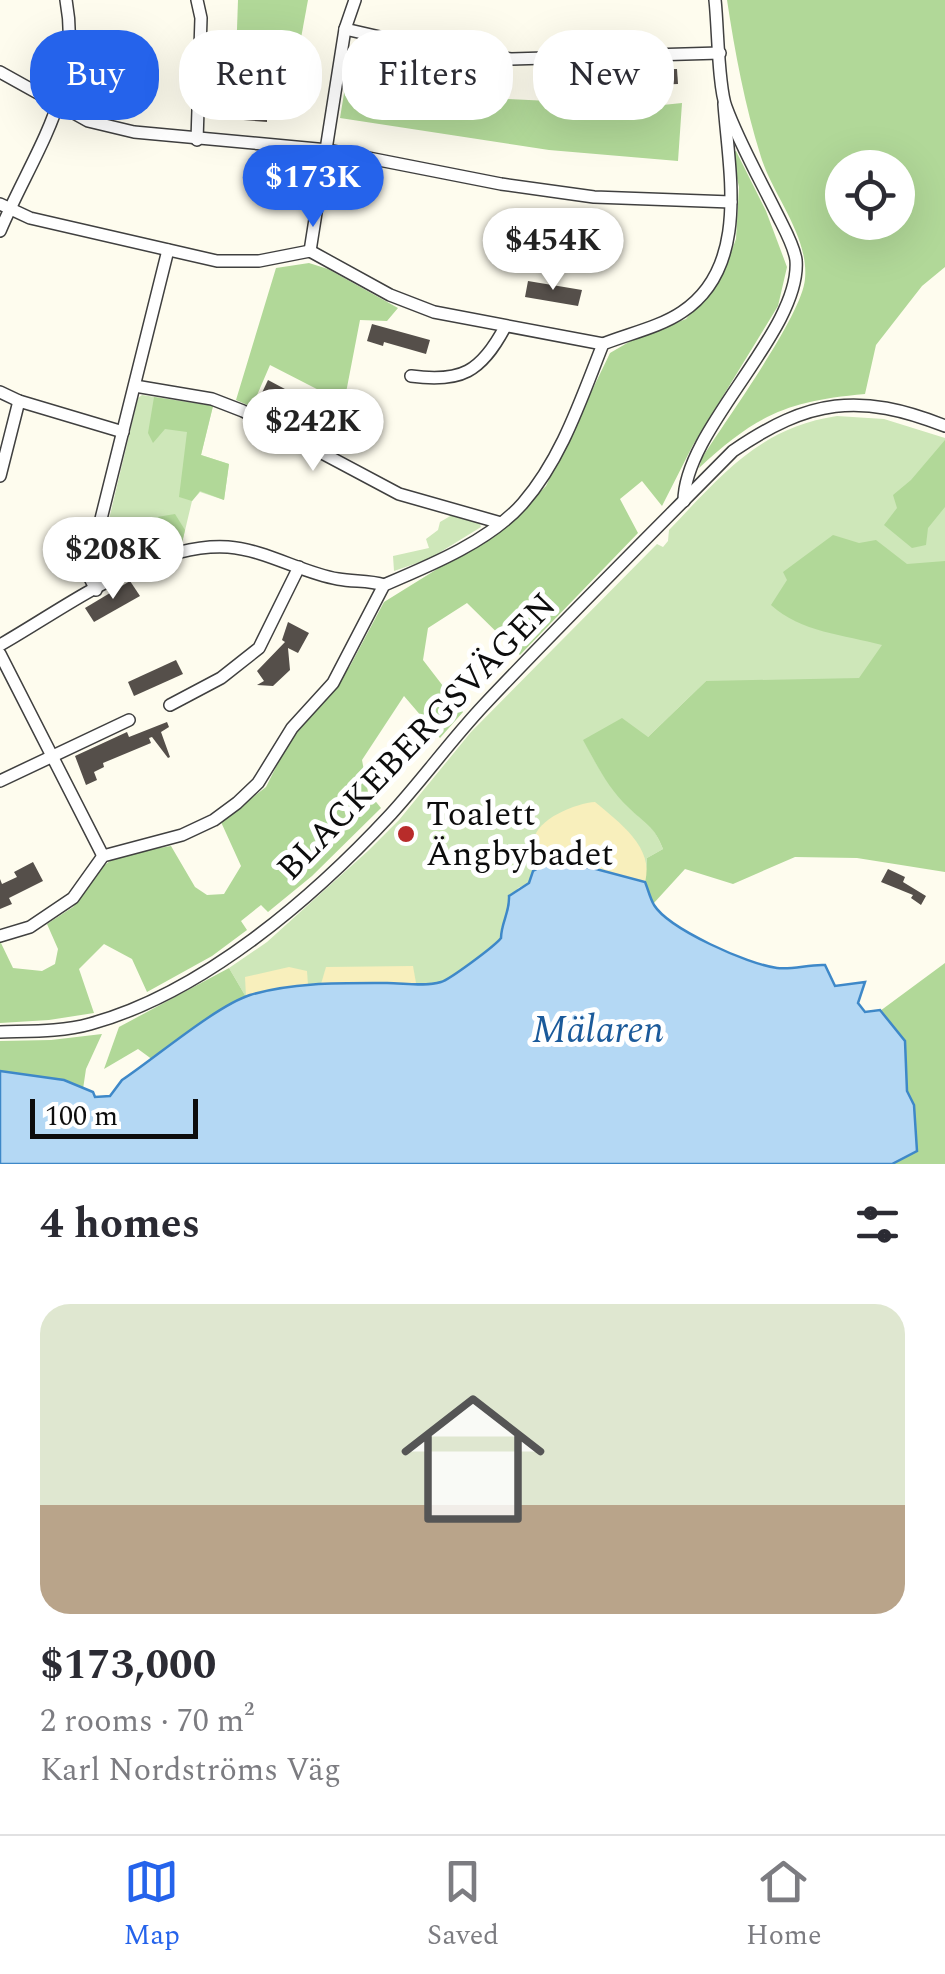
<!DOCTYPE html>
<meta charset="utf-8">
<style>
:root{--surface:#fff;--page:#f7f7f7;--text:#2b2b33;--muted:#7c7c81;--line:#e1e1e2;--accent:#2563eb}
body{margin:0;font-family:Spectral,serif;background:var(--page);color:var(--text);height:100vh;display:flex;flex-direction:column;font-size:38px;white-space:nowrap}
*{box-sizing:border-box;margin:0}
p{font-size:32px;color:var(--muted)}
.icon{flex:none;width:55px;height:55px;fill:none;stroke:currentColor;stroke-width:2;stroke-linecap:round;stroke-linejoin:round}
.map{position:relative;height:1164px;overflow:hidden}
.drawer{display:flex;flex-direction:column;background:var(--surface);flex:1}
.drawer>*{flex:none}
.top-card{position:absolute;left:30px;top:30px;width:885px;height:90px;display:flex;gap:20px}
.controls{position:absolute;left:825px;top:150px;display:grid;gap:20px}
.controls a{display:grid;place-items:center;width:90px;height:90px;border-radius:50%;background:var(--surface);box-shadow:0 10px 40px #0002;font-size:50px}
.scale{position:absolute;left:30px;bottom:25px;width:168px;box-sizing:border-box;padding-left:10px;border:5px solid #0d0d0d;border-top:0;font-size:28px;line-height:35px;white-space:nowrap;color:#0d0d0d;-webkit-text-stroke:8px #fff;paint-order:stroke}
.price{position:absolute;translate:-50% -85px;padding:0 22px;border-radius:35px;background:#fff;color:#222;font-size:32px;line-height:65px;filter:drop-shadow(0 2px 5px #0008)}
.price::after{content:'';position:absolute;left:50%;top:60px;width:30px;height:22px;margin-left:-15px;background:inherit;clip-path:polygon(0 0,100% 0,50% 100%)}
.price.active{background:var(--accent);color:#fff}
ul{padding:0;list-style:none}
li{display:grid;align-content:center;gap:20px;height:530px;padding:0 40px}
li+li{border-top:2px solid var(--line)}
li span{display:grid;place-items:center;height:310px;border-radius:30px;color:#555}
li>.icon{margin-inline-start:auto}
span .icon{width:180px;height:180px;fill:#fffc;stroke-width:1}
li b{font-size:42px}
h2{display:flex;justify-content:space-between;align-items:center;height:120px;padding:0 40px;font-size:42px}
.chip{padding:0 35px;border-radius:40px;background:var(--surface);box-shadow:0 10px 40px #0002;font-size:35px;line-height:90px}
.chip.active{background:var(--accent);color:#fff}
.tab-bar{display:flex;justify-content:space-around;align-items:center;height:140px;border-top:2px solid var(--line);background:var(--surface);font-size:28px;color:var(--muted)}
.tab-bar a{display:grid;justify-items:center;gap:5px}
.tab-bar .active{color:var(--accent)}
.map>svg:first-child{display:block}
</style>
<div class="map">
<svg width="945" height="1164" viewBox="0 0 945 1164">
<rect width="100%" height="100%" fill="#fefcee"/>
<g fill="#cee7b9">
<polygon points="142,395 213,406 201,455 229,464 224,500 200,492 192,501 182,543 148,552 106,574 100,570 99,561 138,398"/>
<path d="M837,416L884,419L945,438V745L706,681L647,738L584,740C595,763 606,782 623,801C642,823 651,818 663,849L647,858L645,882C614,874 562,852 533,871L529,883L518,888L501,929V938C494,947 449,980 440,983C421,987 397,983 377,983C333,983 288,985 246,997L229,968L267,942L369,850L399,820L471,732L657,544L663,547L668,541L669,530C721,476 758,428 837,416Z"/>
<polygon points="452,515 479,522 481,527 429,559 394,571 393,556 429,548 426,539 438,530 440,522"/>
</g>
<g fill="#b1d898" fill-rule="evenodd">
<polygon points="238,0 308,0 292,87 235,87"/>
<path d="M727,0H945V267L922,286L876,345L865,394C787,401 756,415 699,468L702,458C725,421 802,316 805,279C809,236 773,196 761,157C745,106 735,53 727,0ZM842,168H898V222H842Z"/>
<polygon points="349,63 507,99 653,106 682,103 678,161 549,150 340,118"/>
<polygon points="736,151 766,211 787,267 778,306 693,445 662,506 642,481 620,499 638,533 520,655 467,603 428,628 423,660 463,712 440,738 404,696 362,760 368,792 381,808 312,876 268,912 261,905 241,921 247,930 212,956 147,992 132,959 104,944 79,969 94,1013 49,1020 0,1023 0,941 13,968 42,971 55,964 58,949 47,924 73,907 102,867 118,855 171,846 195,887 207,895 224,894 241,866 221,822 266,787 287,745 350,666 384,602 505,527 546,486 610,353 634,339 686,319 722,276 736,239 739,187 731,152"/>
<polygon points="309,263 328,269 398,308 387,321 360,320 344,403 270,365 252,407 236,400 276,268"/>
<polygon points="154,397 213,406 201,455 229,464 224,500 200,491 192,501 179,497 187,432 165,429 153,443 148,433"/>
<polygon points="945,440 945,507 928,528 926,545 912,548 884,525 897,508 893,495 911,480"/>
<polygon points="175,514 185,530 182,543 148,552 129,564 139,520"/>
<path d="M833,535L859,543L876,540L907,564L945,561V872L857,858L795,857L733,884L685,869L653,904L645,882L647,858L663,849C654,825 645,824 628,807C608,788 596,764 583,740L622,718L648,737L706,681L859,678L882,645C845,635 800,632 771,605L787,580L783,572Z"/>
<polygon points="945,963 945,1164 892,1164 917,1150 914,1105 907,1091 905,1041 880,1011"/>
<polygon points="229,968 246,997 153,1060 138,1049 104,1069 119,1027"/>
<polygon points="102,1034 86,1069 83,1089 64,1080 0,1071 0,1041 51,1040"/>
</g>
<g fill="#f8efbc">
<path d="M595,802C619,822 655,848 645,882C618,875 565,856 539,867C538,860 533,849 534,841C535,819 577,803 595,802Z"/>
<polygon points="413,966 416,983 321,984 326,967"/>
<polygon points="289,967 307,971 308,985 246,997 245,977"/>
</g>
<path fill="#b4d8f4" stroke="#3e88c8" stroke-width="2.5" d="M550,862L596,869L645,882C648,889 650,898 654,905C669,929 747,964 777,968C793,970 809,964 825,965L835,986L865,982L858,1003L865,1012L880,1010L905,1041L907,1091L914,1105L917,1151L892,1164H0V1071L64,1080L93,1092L95,1097L110,1096L122,1080C155,1058 216,1006 250,995C293,982 342,983 387,983C404,983 425,987 441,982C449,980 495,946 501,938C501,923 510,912 509,896L529,883L533,871Z"/>
<g fill="#554f4a">
<polygon points="677,69 678,84 629,86 629,70"/>
<polygon points="219,101 267,106 267,122 218,118"/>
<polygon points="528,281 582,290 578,306 525,297"/>
<polygon points="372,324 430,340 426,354 384,342 383,346 367,341"/>
<polygon points="268,380 315,405 307,421 260,397"/>
<polygon points="130,581 140,596 94,622 85,608"/>
<polygon points="288,622 309,633 298,653 288,648 290,670 273,686 257,685 264,681 257,671 285,642 282,640"/>
<polygon points="176,660 183,674 134,696 128,682"/>
<polygon points="167,722 169,727 161,732 170,757 168,758 152,737 149,738 151,743 103,763 104,767 94,772 97,780 86,785 75,756 127,732 129,737"/>
<polygon points="33,862 43,881 9,898 12,904 0,909 0,879 2,884 17,877 14,872"/>
<polygon points="888,869 905,877 903,882 926,896 921,905 911,898 913,895 881,882"/>
</g>
<g fill="none" stroke-linecap="round" stroke-linejoin="round">
<g stroke="#404040" stroke-width="14">
<g id="minor">
<polyline points="345,29 437,50 511,59 720,53"/>
<polyline points="0,72 88,121 134,132 328,150 501,184 594,197 731,202"/>
<polyline points="197,140 201,18 197,0"/>
<polyline points="0,204 30,218 217,261 259,261 310,251 390,295 434,312 603,344"/>
<path d="M0,231C34,151 83,91 66,0"/>
<polyline points="310,251 345,29 355,0"/>
<path d="M411,376C461,383 481,372 505,327"/>
<polyline points="135,386 212,399 243,411 399,494 501,523"/>
<polyline points="0,392 19,401 123,432"/>
<polyline points="0,476 19,401"/>
<path d="M684,501C684,429 802,330 796,260C794,246 785,230 779,218C761,181 740,145 726,107C718,86 718,26 715,0"/>
<polyline points="96,590 88,574 89,567 168,250"/>
<path d="M0,645C65,608 151,542 228,547C266,550 302,573 338,579C354,582 369,580 384,585"/>
<polyline points="0,654 103,856"/>
<polyline points="170,705 221,678 259,648 299,567"/>
<polyline points="0,781 129,720"/>
<path d="M0,936L30,927L73,898L103,856L182,835L214,820L237,803L258,783L292,728L333,683L384,585C429,566 490,541 523,503C562,458 581,399 603,344C628,334 660,327 682,312C750,267 729,172 724,104"/>
<path d="M0,1032C30,1031 62,1032 90,1024C203,993 313,898 391,814C423,779 451,740 484,705C565,619 650,535 733,451C809,399 859,392 945,426"/>
</g>
</g>
<use href="#minor" stroke="#fff" stroke-width="11"/>
</g>
<circle fill="#b82c2a" stroke="#fff" stroke-width="4" cx="406" cy="834" r="10"/>
<g text-anchor="middle" dominant-baseline="central" stroke-width="10" stroke-linejoin="round" paint-order="stroke">
<g font-size="35" fill="#0d0d0d" stroke="#fff">
<text transform="translate(417 737) rotate(-46)">BLACKEBERGSVÄGEN</text>
</g>
<g font-size="35" fill="#0d0d0d" stroke="#fff" text-anchor="start">
<text x="426" y="814">Toalett<tspan x="426" dy="40">Ängbybadet</tspan></text>
</g>
<g font-size="38" font-style="italic" fill="#1b5a9a" stroke="#fff">
<text x="598" y="1031">Mälaren</text>
</g>
</g>
</svg>
<div class="controls">
<a><svg class="icon" aria-label="locate" viewBox="0 0 24 24"><circle cx="12" cy="12" r="6"/><path d="M12 2v4M12 18v4M2 12h4M18 12h4"/></svg></a>
</div>
<div class="scale">100 m</div>
<b class="price active" style="left:313px;top:230px">$173K</b>
<b class="price" style="left:553px;top:293px">$454K</b>
<b class="price" style="left:313px;top:474px">$242K</b>
<b class="price" style="left:113px;top:602px">$208K</b>
<div class="top-card">
<a class="chip active">Buy</a>
<a class="chip">Rent</a>
<a class="chip">Filters</a>
<a class="chip">New</a>
</div>
</div>
<section class="drawer">
<h2>4 homes<svg class="icon" aria-label="filters" viewBox="0 0 24 24"><path d="M4 7h16M4 17h16"/><circle cx="9" cy="7" r="2"/><circle cx="15" cy="17" r="2"/></svg></h2>
<ul>
<li><span style="background:linear-gradient(#dfe7d0 65%,#b9a48a 0)"><svg class="icon" aria-label="home" viewBox="0 0 24 24"><path d="M3 11l9-7 9 7M6 9v11h12V9"/></svg></span><div><b>$173,000</b><p>2 rooms · 70 m²</p><p>Karl Nordströms Väg</p></div></li>
</ul>
</section>
<nav class="tab-bar">
<a class="active"><svg class="icon" aria-label="map" viewBox="0 0 24 24"><path d="M3 6l6-2 6 2 6-2v14l-6 2-6-2-6 2zM9 4v14M15 6v14"/></svg>Map</a>
<a><svg class="icon" aria-label="saved" viewBox="0 0 24 24"><path d="M7 4h10v16l-5-4-5 4z"/></svg>Saved</a>
<a><svg class="icon" aria-label="home" viewBox="0 0 24 24"><path d="M3 11l9-7 9 7M6 9v11h12V9"/></svg>Home</a>
</nav>
